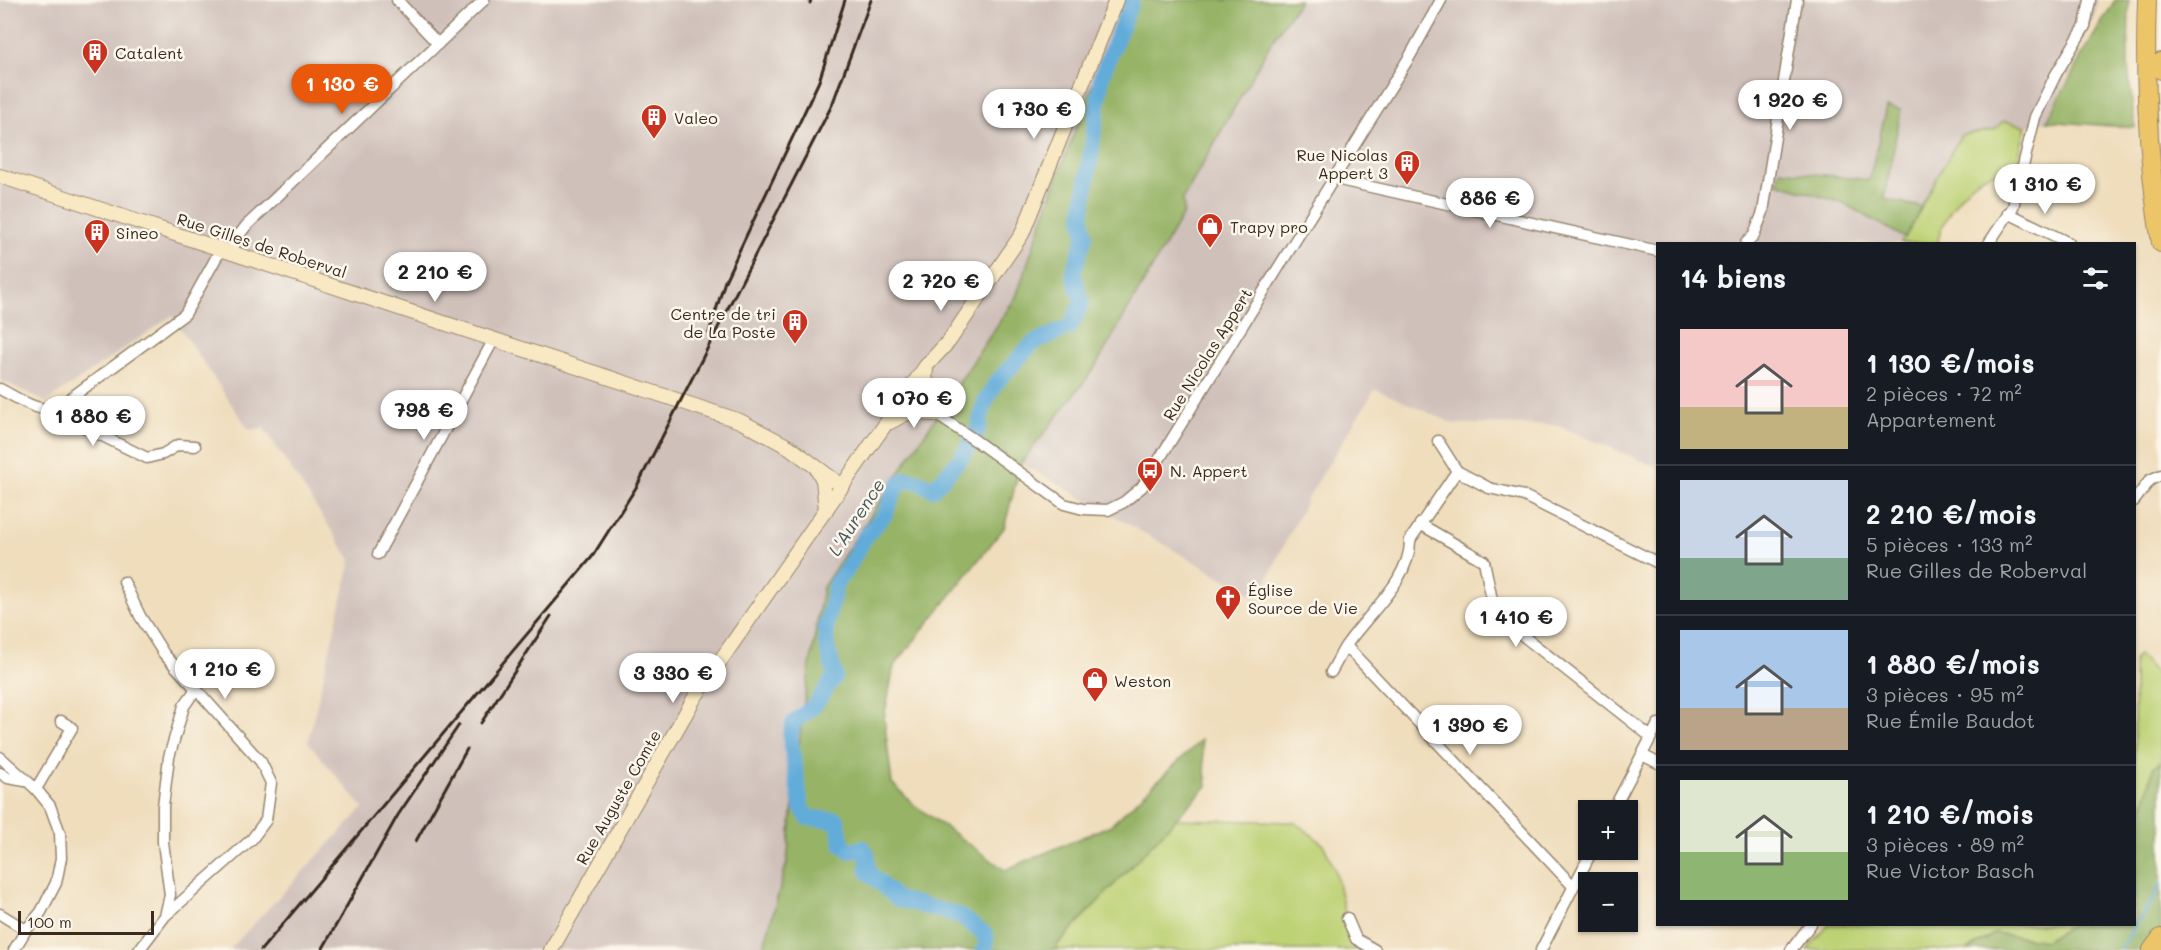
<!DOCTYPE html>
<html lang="fr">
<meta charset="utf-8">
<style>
:root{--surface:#171b24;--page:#20242c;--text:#f1f3f6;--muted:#9ea1a6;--line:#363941;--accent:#ea580c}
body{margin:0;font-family:Mali,sans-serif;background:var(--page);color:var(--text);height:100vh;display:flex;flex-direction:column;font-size:22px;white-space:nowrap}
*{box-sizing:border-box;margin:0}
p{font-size:20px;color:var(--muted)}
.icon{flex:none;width:33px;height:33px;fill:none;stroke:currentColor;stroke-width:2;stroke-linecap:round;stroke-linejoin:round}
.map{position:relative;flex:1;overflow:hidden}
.drawer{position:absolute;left:1656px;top:242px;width:480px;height:684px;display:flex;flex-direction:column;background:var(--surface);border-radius:0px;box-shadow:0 2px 4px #0004}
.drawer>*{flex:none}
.controls{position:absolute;left:1578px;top:800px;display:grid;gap:12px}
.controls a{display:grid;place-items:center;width:60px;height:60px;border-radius:0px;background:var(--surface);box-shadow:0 2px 4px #0004;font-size:30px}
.scale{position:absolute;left:18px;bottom:15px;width:136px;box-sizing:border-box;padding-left:6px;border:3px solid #3b2a1e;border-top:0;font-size:16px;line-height:21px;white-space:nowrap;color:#3b2a1e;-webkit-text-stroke:4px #fbf7ec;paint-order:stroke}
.price{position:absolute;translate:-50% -51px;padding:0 14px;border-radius:21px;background:#fff;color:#222;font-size:20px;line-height:39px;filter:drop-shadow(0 2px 3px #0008)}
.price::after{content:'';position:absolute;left:50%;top:36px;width:18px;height:14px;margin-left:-9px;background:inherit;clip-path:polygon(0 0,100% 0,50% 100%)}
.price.active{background:var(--accent);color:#fff}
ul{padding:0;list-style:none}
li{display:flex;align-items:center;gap:18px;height:150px;padding:0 24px}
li+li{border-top:2px solid var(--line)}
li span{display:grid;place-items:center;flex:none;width:168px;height:120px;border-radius:0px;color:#555}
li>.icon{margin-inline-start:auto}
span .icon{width:72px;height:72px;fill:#fffc;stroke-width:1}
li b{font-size:26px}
h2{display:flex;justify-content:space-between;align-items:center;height:72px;padding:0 24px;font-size:26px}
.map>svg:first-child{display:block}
</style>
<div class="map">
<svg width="2161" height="950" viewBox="0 0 2161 950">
<rect width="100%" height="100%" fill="#fbf7ec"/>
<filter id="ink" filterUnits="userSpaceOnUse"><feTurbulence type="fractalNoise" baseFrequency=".0167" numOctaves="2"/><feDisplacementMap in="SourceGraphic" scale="12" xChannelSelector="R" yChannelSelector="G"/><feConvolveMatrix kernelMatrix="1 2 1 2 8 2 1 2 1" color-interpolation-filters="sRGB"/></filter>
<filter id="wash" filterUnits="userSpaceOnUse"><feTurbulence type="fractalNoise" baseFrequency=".008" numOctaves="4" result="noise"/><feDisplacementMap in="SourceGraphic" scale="24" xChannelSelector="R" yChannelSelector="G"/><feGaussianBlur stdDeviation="1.35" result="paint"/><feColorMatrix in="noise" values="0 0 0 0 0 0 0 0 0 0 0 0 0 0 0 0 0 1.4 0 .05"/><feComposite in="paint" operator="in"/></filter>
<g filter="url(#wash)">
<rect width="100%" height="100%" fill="#efddbc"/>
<g fill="#cfc0ba">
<polygon points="0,0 1125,0 1054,186 1016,297 823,587 803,708 787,862 763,950 229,950 363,808 308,742 351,560 264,428 249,430 172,316 46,402 0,380"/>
<polygon points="1300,0 2098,0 2096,12 2047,121 2026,126 2004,121 1994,130 1961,135 1922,207 1884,199 1901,110 1887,108 1869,180 1777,183 1843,203 1904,237 1901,243 1658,243 1657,467 1556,425 1454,424 1375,389 1307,499 1258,598 1021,463 1094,369 1184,212 1183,199 1272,41"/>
</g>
<g fill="#bdd175" stroke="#7c7e4a" stroke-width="1.5">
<path d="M2003,121L2026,126L2014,178C2009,176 2001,172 1996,173C1970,174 1940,220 1938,243H1901L1961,135L1994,130Z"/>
<polygon points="2138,655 2161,678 2161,762 2154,766 2135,839 2134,659"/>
<polygon points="1175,819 1295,822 1323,844 1335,870 1347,922 1370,950 1055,950 1059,943"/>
<polygon points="1829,924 2074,924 2045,941 1995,933 1968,950 1807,950"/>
</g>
<g fill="#96b366" stroke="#686e42" stroke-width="1.5">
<polygon points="1125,0 1300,0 1272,41 1183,199 1184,212 1094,369 1021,463 1004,528 894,666 884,718 892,783 913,804 1005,870 1111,825 1201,740 1207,786 1059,943 1055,950 763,950 787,862 803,708 823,587 1016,297 1054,186"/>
<polygon points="2115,0 2129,0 2128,67 2135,128 2047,121 2081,57"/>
<polygon points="1887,107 1901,110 1884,199 1922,207 1905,238 1843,203 1777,183 1780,170 1869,180"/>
<polygon points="2161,762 2161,950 1968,950 1995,933 2045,941 2074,924 2134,924 2135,839 2154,766"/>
</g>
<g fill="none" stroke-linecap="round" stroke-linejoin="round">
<polyline stroke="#62acda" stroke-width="3" points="2120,950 2156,894 2161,883"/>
<polyline stroke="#62acda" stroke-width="16" points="984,950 986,944 986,935 958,915 897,899 868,872 867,854 863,848 850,851 842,844 837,820 808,818 801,807 790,736 794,722 814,706 835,676 826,643 826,627 836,583 847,569 865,537 885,514 897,486 907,479 919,482 933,489 961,458 977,433 984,405 995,384 1032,344 1071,326 1082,302 1073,273 1085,236 1082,216 1102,75 1132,0"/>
</g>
</g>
<g filter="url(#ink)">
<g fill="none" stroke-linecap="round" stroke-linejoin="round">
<g stroke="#95846d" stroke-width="13">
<g id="street">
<polyline points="397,0 438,44"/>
<polyline points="1334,176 1344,181 1658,251"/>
<polyline points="2008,213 2069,243"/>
<polyline points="1746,243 1754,235 1763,212 1797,0"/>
<polyline points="1989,243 2013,207 2035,117 2056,74 2085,26 2090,0"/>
<polyline points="232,252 236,239 246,226 484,0"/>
<path d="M0,389C16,397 39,414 57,408L70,420L147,458L163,454L178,445L195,446"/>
<polyline points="907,395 976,441 1064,504 1083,509 1108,510 1124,502 1142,487 1410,56 1441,0"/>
<polyline points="57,408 185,314 221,249"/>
<polyline points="1438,441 1457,471"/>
<polyline points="2134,501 2150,480 2161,475"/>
<polyline points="1420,524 1484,561 1493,605 1503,620 1651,737"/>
<polyline points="378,554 494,339"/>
<polyline points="124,582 140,616 164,654 196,689"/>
<polyline points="1346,646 1573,886"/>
<path d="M1331,672C1336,664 1340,655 1345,647C1366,615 1411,580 1410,540L1457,471L1489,488L1524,496L1658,563"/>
<polyline points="1642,755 1658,763"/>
<polyline points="0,757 36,789 50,806 60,833 61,858 56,883 41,912 26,930 14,950"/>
<polyline points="0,773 8,778 25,781"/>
<polyline points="36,789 72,728 61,721"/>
<polyline points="1613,810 1658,724"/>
<polyline points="0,914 26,930"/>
<polyline points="1347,918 1356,939 1375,950"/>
<polyline points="139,950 165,916 252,839 266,820 271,783 261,762 196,689 184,706 169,757 163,806 163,842 170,895 165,916"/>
<polyline points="1541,950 1593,849"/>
<polyline points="1791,950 1811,924"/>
</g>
</g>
<g stroke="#95846d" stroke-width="16">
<g id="secondary">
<polyline points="0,176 740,421 789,447 842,486"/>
<path d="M926,368C924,386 927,399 936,414"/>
<polyline points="890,422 907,413 936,414"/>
<polyline points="817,469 823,480 826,510"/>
<polyline points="551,950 695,697 926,366 949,341 1022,234 1116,0"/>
</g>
</g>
<g stroke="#95846d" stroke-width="20">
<g id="highway">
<path d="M2147,0C2144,82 2148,162 2161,243"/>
<polyline points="2161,62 2161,70"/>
<polyline points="2152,950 2161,938"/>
</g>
</g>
<use href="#street" stroke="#fff" stroke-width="10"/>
<use href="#secondary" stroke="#f8e8c3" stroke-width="14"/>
<use href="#highway" stroke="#edc569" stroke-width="18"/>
<g stroke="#3b2a1e" stroke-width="3">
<polyline points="810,3 811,0"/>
<polyline points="709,333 725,281 819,81 845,0"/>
<polyline points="481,723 551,616"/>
<polyline points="416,841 467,749"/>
<polyline points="261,950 592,557 637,486 832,105 871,0"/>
<polyline points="322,950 398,815 459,725"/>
</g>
</g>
</g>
<defs>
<g id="building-pin" transform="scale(1.35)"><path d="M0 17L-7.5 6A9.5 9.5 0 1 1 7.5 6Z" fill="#c8321e" stroke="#fbf7ec"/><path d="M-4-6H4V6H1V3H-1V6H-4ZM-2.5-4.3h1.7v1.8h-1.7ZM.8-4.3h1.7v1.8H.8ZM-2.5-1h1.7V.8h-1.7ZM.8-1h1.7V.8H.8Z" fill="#fff"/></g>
<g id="shop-pin" transform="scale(1.35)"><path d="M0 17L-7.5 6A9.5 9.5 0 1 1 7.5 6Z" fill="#c8321e" stroke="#fbf7ec"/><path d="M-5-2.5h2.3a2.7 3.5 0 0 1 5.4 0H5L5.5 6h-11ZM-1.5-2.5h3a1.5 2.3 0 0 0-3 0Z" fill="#fff"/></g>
<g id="bus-pin" transform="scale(1.35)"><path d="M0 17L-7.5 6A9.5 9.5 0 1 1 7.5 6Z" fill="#c8321e" stroke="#fbf7ec"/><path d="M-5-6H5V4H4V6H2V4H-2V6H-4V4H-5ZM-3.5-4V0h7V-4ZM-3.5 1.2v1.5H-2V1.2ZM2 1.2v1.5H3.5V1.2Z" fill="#fff"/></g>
<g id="church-pin" transform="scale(1.35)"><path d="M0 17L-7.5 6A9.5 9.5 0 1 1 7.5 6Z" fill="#c8321e" stroke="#fbf7ec"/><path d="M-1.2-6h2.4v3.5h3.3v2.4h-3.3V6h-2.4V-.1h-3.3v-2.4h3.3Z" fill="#fff"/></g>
</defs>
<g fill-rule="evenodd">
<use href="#building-pin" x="95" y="52"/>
<use href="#building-pin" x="654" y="117"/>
<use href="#building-pin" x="1407" y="163"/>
<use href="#shop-pin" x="1210" y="226"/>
<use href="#building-pin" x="97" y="232"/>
<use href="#building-pin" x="795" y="322"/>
<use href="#bus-pin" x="1150" y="470"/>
<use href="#church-pin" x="1228" y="598"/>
<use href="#shop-pin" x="1095" y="680"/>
</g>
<g text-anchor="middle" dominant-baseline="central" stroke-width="5" stroke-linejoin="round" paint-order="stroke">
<g font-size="16" fill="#3b2a1e" stroke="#fbf7ec" text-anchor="start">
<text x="115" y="52">Catalent</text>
<text x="674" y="117">Valeo</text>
<text x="1388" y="154" text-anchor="end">Rue Nicolas<tspan x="1388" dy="18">Appert 3</tspan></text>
<text x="1230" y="226">Trapy pro</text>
<text x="116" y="232">Sineo</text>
<text x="776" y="313" text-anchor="end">Centre de tri<tspan x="776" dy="18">de La Poste</tspan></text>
<text x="1170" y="470">N. Appert</text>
<text x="1248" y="589">Église<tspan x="1248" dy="18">Source de Vie</tspan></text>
<text x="1114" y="680">Weston</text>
</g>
<g font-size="16" fill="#3b2a1e" stroke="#fbf7ec">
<text transform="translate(262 245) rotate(18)">Rue Gilles de Roberval</text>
<text transform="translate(1207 354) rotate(-58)">Rue Nicolas Appert</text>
<text transform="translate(618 797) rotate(-60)">Rue Auguste Comte</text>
</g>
<g font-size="18" font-style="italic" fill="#495860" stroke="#fbf7ec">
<text transform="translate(856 517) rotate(-57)">L'Aurence</text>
</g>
</g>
</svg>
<div class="controls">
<a>+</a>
<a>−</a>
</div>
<div class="scale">100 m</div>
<b class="price active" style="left:342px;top:115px">1 130 €</b>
<b class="price" style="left:1790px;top:131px">1 920 €</b>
<b class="price" style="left:1034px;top:140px">1 730 €</b>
<b class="price" style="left:2045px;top:215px">1 310 €</b>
<b class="price" style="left:1490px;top:229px">886 €</b>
<b class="price" style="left:435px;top:303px">2 210 €</b>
<b class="price" style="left:941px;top:312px">2 720 €</b>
<b class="price" style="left:914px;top:429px">1 070 €</b>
<b class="price" style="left:424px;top:441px">798 €</b>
<b class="price" style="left:93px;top:447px">1 880 €</b>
<b class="price" style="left:1516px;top:648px">1 410 €</b>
<b class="price" style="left:225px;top:700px">1 210 €</b>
<b class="price" style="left:673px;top:704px">3 330 €</b>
<b class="price" style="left:1470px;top:756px">1 390 €</b>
<section class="drawer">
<h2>14 biens<svg class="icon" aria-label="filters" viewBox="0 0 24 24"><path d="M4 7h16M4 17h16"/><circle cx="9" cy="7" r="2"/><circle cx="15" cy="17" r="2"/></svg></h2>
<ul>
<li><span style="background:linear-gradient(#f6c9c9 65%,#c2b280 0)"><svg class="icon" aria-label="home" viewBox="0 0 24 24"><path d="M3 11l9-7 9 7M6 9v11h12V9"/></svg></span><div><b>1 130 €/mois</b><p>2 pièces · 72 m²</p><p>Appartement</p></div></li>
<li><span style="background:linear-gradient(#c9d6e8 65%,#7fa58c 0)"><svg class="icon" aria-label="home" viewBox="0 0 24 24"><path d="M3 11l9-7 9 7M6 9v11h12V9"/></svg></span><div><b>2 210 €/mois</b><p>5 pièces · 133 m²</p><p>Rue Gilles de Roberval</p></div></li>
<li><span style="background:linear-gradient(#a9c7e8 65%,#b9a48a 0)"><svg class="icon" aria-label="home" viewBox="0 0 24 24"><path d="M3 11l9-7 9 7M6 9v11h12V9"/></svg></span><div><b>1 880 €/mois</b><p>3 pièces · 95 m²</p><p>Rue Émile Baudot</p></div></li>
<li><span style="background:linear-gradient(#dfe7d0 60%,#8fb573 0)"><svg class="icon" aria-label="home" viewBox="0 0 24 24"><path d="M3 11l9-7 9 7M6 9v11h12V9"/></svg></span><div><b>1 210 €/mois</b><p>3 pièces · 89 m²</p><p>Rue Victor Basch</p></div></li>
</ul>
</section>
</div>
